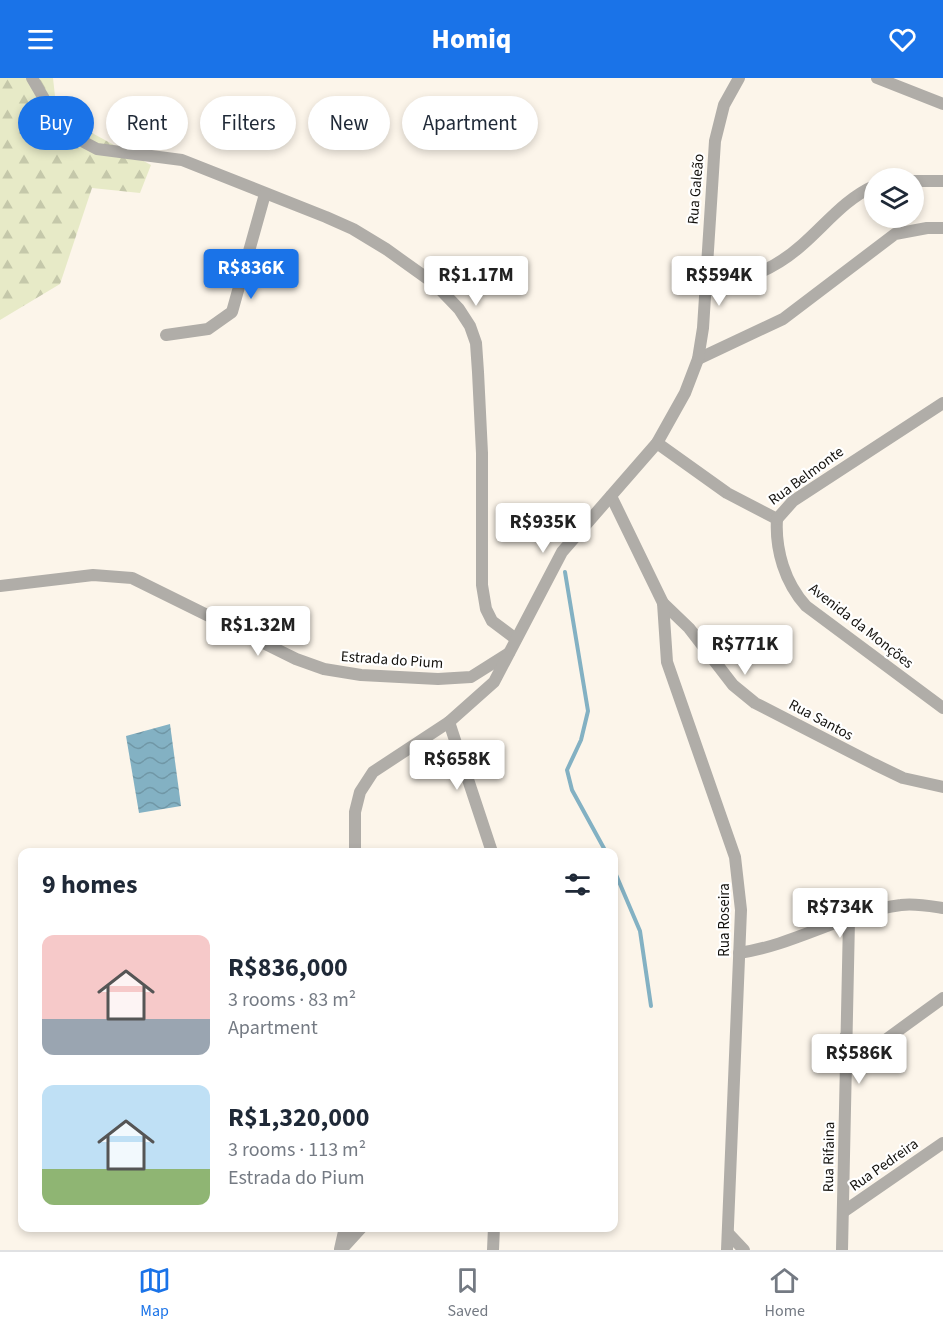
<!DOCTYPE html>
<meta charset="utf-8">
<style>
:root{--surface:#fff;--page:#f2f2f3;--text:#1f2937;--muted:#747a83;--line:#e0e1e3;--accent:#1a73e8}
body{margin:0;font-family:"Source Sans 3",sans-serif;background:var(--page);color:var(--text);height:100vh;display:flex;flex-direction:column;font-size:22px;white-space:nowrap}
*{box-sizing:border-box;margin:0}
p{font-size:20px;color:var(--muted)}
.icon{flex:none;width:33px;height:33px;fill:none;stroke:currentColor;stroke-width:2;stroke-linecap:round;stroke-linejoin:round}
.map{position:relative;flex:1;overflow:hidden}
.panel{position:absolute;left:18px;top:770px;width:600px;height:384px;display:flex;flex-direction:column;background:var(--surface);border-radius:12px;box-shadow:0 3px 9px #0003}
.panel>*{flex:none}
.banner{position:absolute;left:18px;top:18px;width:600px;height:54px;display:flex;gap:12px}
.tools{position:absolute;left:864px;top:90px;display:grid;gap:12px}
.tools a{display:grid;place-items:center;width:60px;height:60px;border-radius:50%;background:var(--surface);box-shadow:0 3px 9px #0003;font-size:30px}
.price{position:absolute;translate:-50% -51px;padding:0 14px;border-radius:6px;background:#fff;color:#222;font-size:20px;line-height:39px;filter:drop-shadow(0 2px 3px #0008)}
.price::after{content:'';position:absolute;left:50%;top:36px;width:18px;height:14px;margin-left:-9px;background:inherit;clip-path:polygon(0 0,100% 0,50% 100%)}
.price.selected{background:var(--accent);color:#fff}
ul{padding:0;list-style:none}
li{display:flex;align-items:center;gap:18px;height:150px;padding:0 24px}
li span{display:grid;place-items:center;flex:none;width:168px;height:120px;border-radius:12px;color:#555}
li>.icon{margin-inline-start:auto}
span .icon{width:72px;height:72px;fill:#fffc;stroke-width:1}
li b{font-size:26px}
h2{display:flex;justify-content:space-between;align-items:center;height:72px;padding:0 24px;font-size:26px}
.chip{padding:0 21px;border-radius:27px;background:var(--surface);box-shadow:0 3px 9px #0003;font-size:21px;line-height:54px}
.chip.selected{background:var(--accent);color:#fff}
header{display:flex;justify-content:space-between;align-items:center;height:78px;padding:0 24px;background:var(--accent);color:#fff;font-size:27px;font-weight:800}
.menu{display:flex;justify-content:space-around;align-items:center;height:84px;border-top:2px solid var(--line);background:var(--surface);font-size:16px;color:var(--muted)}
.menu a{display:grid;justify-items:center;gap:3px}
.menu .selected{color:var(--accent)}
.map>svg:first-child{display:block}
</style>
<header><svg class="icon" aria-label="menu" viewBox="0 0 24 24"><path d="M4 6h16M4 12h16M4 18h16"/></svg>Homiq<svg class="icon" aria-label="heart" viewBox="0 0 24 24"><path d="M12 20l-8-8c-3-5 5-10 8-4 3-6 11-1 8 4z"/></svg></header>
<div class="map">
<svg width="943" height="1172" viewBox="0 0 943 1172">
<defs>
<pattern id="forest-firs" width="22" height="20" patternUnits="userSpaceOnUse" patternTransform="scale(1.5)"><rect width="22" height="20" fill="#e7eac7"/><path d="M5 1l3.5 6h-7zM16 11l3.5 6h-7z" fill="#c5c8aa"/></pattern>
<pattern id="water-waves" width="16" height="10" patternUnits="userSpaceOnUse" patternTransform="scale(1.5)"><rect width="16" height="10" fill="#83b1c3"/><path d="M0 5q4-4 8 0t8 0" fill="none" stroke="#7097a6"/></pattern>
</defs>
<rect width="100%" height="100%" fill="#fcf5ea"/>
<polygon fill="url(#forest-firs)" points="0,0 53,0 57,36 151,87 140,115 92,110 60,206 0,242"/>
<polygon fill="url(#water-waves)" points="170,646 181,728 139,735 126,658"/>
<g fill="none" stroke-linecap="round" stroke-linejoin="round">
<g stroke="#83b1c3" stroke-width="4">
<polyline points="565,494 588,633 581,662 567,692 572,712 606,774"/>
<polyline points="614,792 640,853 651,928"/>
</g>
<g stroke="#b0ada8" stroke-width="12">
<polyline points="32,0 57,43 80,62 97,71 182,82 326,139 353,151 386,171 435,206 459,231 470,248 476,265 478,294 482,375 482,507 486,531 492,543 516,561"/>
<polyline points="877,0 943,26"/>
<polyline points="914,103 943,103"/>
<path d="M705,210C743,203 773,193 802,167C826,146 845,121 874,108"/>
<polyline points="166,257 208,251 232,234 265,116"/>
<polyline points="698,281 783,241 895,156 927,150 943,150"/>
<polyline points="657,365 727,415 777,441"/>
<polyline points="611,418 663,525 689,550 733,607 755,625 874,686 903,700 943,709"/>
<path d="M777,441C775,472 785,505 806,528L943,630"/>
<polyline points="777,441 793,423 943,325"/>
<polyline points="0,508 93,497 132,500 296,581 324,591 361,597 438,601 471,599 509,575"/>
<polyline points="663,525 667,584 735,779 741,832 727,1172"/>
<polyline points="449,644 492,774"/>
<polyline points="355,774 355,734 360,714 373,694 449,644 494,604 562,474 657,365 685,315 698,281 703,250 715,63 724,27 739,0"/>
<path d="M739,875C795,867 845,834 901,827C914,825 930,828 943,830"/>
<polyline points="845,959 866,971 873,971 943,920"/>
<polyline points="843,1134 943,1065"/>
<polyline points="728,1155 744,1172"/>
<polyline points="340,1171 345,1149"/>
<polyline points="341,1172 362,1149"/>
<polyline points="493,1172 494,1149"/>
<polyline points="842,1172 849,842"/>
</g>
</g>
<g text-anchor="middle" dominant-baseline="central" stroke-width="4.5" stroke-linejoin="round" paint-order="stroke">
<g font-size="15" fill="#13110d" stroke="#fff">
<text transform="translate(696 111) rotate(-85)">Rua Galeão</text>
<text transform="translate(806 398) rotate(-36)">Rua Belmonte</text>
<text transform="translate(861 548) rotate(38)">Avenida da Monções</text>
<text transform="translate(392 582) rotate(4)">Estrada do Pium</text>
<text transform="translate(821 642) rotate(28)">Rua Santos</text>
<text transform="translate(724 842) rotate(-90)">Rua Roseira</text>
<text transform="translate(829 1079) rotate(-89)">Rua Rifaina</text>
<text transform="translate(884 1087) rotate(-35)">Rua Pedreira</text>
</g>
</g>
</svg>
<div class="tools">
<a><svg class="icon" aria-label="layers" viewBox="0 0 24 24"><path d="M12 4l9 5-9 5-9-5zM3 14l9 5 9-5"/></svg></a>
</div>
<b class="price selected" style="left:251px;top:222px">R$836K</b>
<b class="price" style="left:476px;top:229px">R$1.17M</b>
<b class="price" style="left:719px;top:229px">R$594K</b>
<b class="price" style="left:543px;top:476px">R$935K</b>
<b class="price" style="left:258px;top:579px">R$1.32M</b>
<b class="price" style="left:745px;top:598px">R$771K</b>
<b class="price" style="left:457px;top:713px">R$658K</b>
<b class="price" style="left:840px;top:861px">R$734K</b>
<b class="price" style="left:859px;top:1007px">R$586K</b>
<div class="banner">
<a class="chip selected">Buy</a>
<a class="chip">Rent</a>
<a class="chip">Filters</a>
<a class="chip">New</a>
<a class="chip">Apartment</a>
</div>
<section class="panel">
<h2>9 homes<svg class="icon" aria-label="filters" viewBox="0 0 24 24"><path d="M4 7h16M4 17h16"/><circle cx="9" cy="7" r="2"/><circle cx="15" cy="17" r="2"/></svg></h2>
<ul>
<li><span style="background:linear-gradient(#f6c9c9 70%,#9aa5b1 0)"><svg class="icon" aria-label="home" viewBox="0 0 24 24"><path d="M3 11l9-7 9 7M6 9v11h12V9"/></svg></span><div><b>R$836,000</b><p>3 rooms · 83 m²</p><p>Apartment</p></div></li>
<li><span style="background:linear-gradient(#bfe0f5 70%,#8fb573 0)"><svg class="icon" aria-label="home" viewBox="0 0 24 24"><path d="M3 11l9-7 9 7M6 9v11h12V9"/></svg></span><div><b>R$1,320,000</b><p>3 rooms · 113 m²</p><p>Estrada do Pium</p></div></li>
</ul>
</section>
</div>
<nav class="menu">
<a class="selected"><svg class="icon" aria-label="map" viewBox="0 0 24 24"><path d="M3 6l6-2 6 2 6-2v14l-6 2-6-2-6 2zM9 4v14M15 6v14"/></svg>Map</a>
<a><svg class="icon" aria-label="saved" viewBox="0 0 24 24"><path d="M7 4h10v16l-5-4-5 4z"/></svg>Saved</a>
<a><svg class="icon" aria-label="home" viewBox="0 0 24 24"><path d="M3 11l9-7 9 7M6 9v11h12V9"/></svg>Home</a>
</nav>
